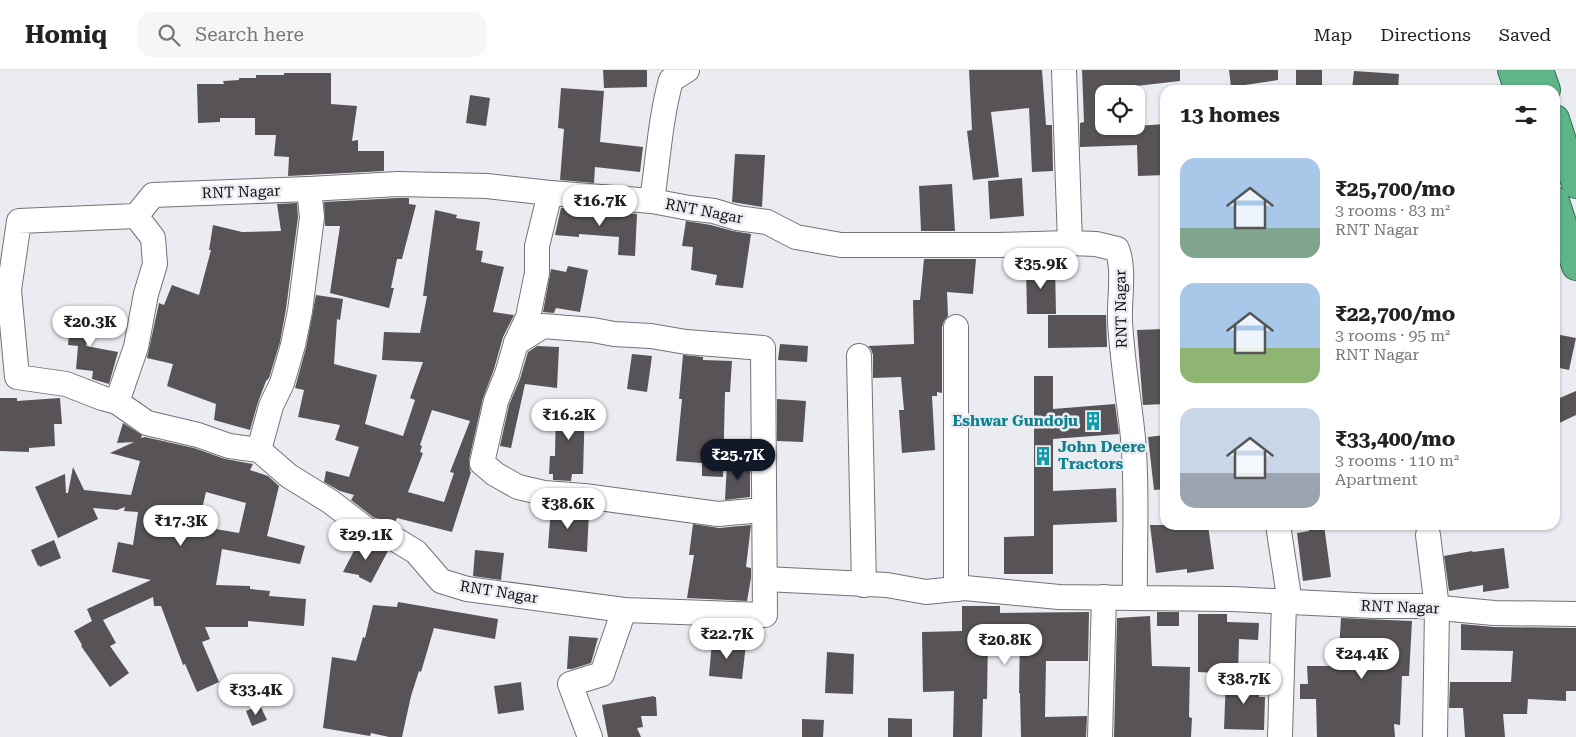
<!DOCTYPE html>
<meta charset="utf-8">
<style>
:root{--surface:#fff;--page:#f6f6f6;--text:#222;--muted:#767676;--line:#e0e0e0;--accent:#111827}
body{margin:0;font-family:"Roboto Serif",serif;background:var(--page);color:var(--text);height:100vh;display:flex;flex-direction:column;font-size:19px;white-space:nowrap}
*{box-sizing:border-box;margin:0}
p{font-size:16px;color:var(--muted)}
.icon{flex:none;width:28px;height:28px;fill:none;stroke:currentColor;stroke-width:2;stroke-linecap:round;stroke-linejoin:round}
.map{position:relative;flex:1;overflow:hidden}
.details{position:absolute;left:1160px;top:15px;width:400px;height:445px;display:flex;flex-direction:column;background:var(--surface);border-radius:15px;box-shadow:0 1px 4px #0004}
.details>*{flex:none}
.buttons{position:absolute;left:1095px;top:15px;display:grid;gap:10px}
.buttons a{display:grid;place-items:center;width:50px;height:50px;border-radius:10px;background:var(--surface);box-shadow:0 1px 4px #0004;font-size:25px}
.price{position:absolute;translate:-50% -42px;padding:0 11px;border-radius:18px;background:#fff;color:#222;font-size:16px;line-height:32px;filter:drop-shadow(0 1px 2px #0008)}
.price::after{content:'';position:absolute;left:50%;top:30px;width:15px;height:11px;margin-left:-8px;background:inherit;clip-path:polygon(0 0,100% 0,50% 100%)}
.price.active{background:var(--accent);color:#fff}
ul{padding:0;list-style:none}
li{display:flex;align-items:center;gap:15px;height:125px;padding:0 20px}
li span{display:grid;place-items:center;flex:none;width:140px;height:100px;border-radius:15px;color:#555}
li>.icon{margin-inline-start:auto}
span .icon{width:60px;height:60px;fill:#fffc;stroke-width:1}
li b{font-size:21px}
h2{display:flex;justify-content:space-between;align-items:center;height:60px;padding:0 20px;font-size:21px}
header{display:flex;align-items:center;gap:30px;box-sizing:border-box;height:70px;padding:0 25px;background:var(--surface);border-bottom:1px solid var(--line)}
header strong{font-size:24px}
nav{display:flex;gap:28px;margin-inline-start:auto;font-size:18px}
.search{width:350px;height:45px;background:var(--page);display:flex;align-items:center;gap:12px;box-sizing:border-box;padding:0 18px;border-radius:15px;color:var(--muted);font-size:19px}
.map>svg:first-child{display:block}
</style>
<header>
<strong>Homiq</strong>
<div class="search"><svg class="icon" aria-label="search" viewBox="0 0 24 24"><circle cx="10" cy="10" r="6"/><path d="M15 15l6 6"/></svg>Search here</div>
<nav><a>Map</a><a>Directions</a><a>Saved</a></nav>
</header>
<div class="map">
<svg width="1576" height="667" viewBox="0 0 1576 667">
<rect width="100%" height="100%" fill="#ebecf2"/>
<g fill="#575356" fill-rule="evenodd">
<polygon points="603,0 647,0 647,17 604,18"/>
<polygon points="969,0 1042,0 1046,55 1052,55 1053,101 1032,102 1029,38 991,42 999,107 973,110 967,61 972,60"/>
<polygon points="1082,0 1180,0 1180,11 1119,18 1119,24 1104,24 1104,56 1136,56 1165,54 1165,105 1138,106 1137,75 1080,77 1080,53 1084,52"/>
<polygon points="1229,0 1278,0 1278,10 1231,17"/>
<rect x="1296" y="0" width="26" height="20"/>
<polygon points="1354,1 1399,4 1398,20 1352,20"/>
<polygon points="284,3 331,3 331,34 357,36 352,71 358,70 358,81 384,81 384,101 288,106 289,87 274,86 276,65 255,65 255,48 220,48 220,52 198,53 197,14 224,14 223,11 239,10 239,8 256,8 256,5 284,5"/>
<polygon points="561,18 604,21 600,72 643,77 640,102 595,97 594,113 560,110 564,59 558,58"/>
<polygon points="470,25 490,28 486,56 466,53"/>
<polygon points="735,84 765,85 762,137 732,132"/>
<polygon points="1022,108 1024,146 990,149 988,111"/>
<polygon points="952,114 955,161 921,161 919,116"/>
<polygon points="398,128 409,128 409,134 416,135 402,189 397,189 391,218 394,218 389,238 330,223 340,156 325,156 324,132"/>
<polygon points="297,133 298,147 286,239 280,272 269,308 266,311 258,332 250,360 214,350 216,334 167,316 173,294 147,288 159,233 164,235 172,215 199,225 211,180 209,180 213,155 242,162 281,161 277,134"/>
<polygon points="561,138 637,144 635,186 618,185 619,167 579,164 579,167 555,165"/>
<path d="M435,140L457,145L456,148L480,152L476,180L483,181L481,192L504,197L493,242L514,245L503,267L494,299L483,328L469,390L470,401L471,402L452,462L397,448L394,454L373,447L351,430L354,425L340,421L324,412L326,401L349,407L359,377L335,370L340,355L298,347L304,320L295,318L306,278L316,225L343,229L340,250L337,249L334,294L377,305L365,354L403,366L415,330L410,328L423,292L382,290L384,262L420,263L427,226H423ZM432,340L470,351L450,402L454,403L444,432L408,422L423,383L420,382L422,376L420,375Z"/>
<polygon points="686,151 711,155 733,161 751,164 743,218 715,215 717,205 691,200 693,177 682,176"/>
<polygon points="924,189 976,189 973,224 947,222 948,246 944,251 942,257 942,323 937,322 937,326 932,326 935,380 902,383 899,340 904,340 901,307 873,308 873,285 871,279 868,276 914,274 913,230 920,230"/>
<polygon points="1055,195 1056,244 1027,244 1026,196"/>
<polygon points="568,196 588,200 580,242 556,238 554,243 543,242 551,199 566,202"/>
<polygon points="71,237 90,239 86,276 118,282 109,314 92,309 93,301 76,299 78,276 68,275"/>
<polygon points="1048,245 1106,245 1107,277 1048,278"/>
<polygon points="1165,259 1165,334 1143,335 1137,260"/>
<polygon points="1555,264 1576,268 1569,300 1555,297"/>
<polygon points="780,274 808,276 807,292 778,290"/>
<polygon points="537,276 559,277 557,318 525,314 511,378 500,376 509,335 520,309 528,282"/>
<polygon points="632,284 652,286 647,322 627,319"/>
<polygon points="683,285 703,287 703,290 732,291 730,322 725,322 723,407 702,406 702,393 676,391 682,329 679,329"/>
<polygon points="1034,306 1053,306 1053,339 1115,334 1119,364 1053,369 1053,421 1116,418 1117,452 1053,455 1053,504 1004,504 1004,467 1034,466"/>
<polygon points="1576,321 1576,345 1555,355 1555,330"/>
<polygon points="0,328 17,328 17,331 60,328 62,354 54,354 55,376 29,378 29,382 0,381"/>
<polygon points="777,329 806,331 803,372 777,371"/>
<polygon points="556,332 585,332 583,404 572,404 571,411 553,410 553,404 549,404 550,386 555,386"/>
<path d="M123,353L142,365L141,368L145,367L194,378L225,389L253,394L250,400L268,406L279,416L267,466L305,476L300,494L222,479L216,515L250,516V519L270,521L269,526L306,529L304,556L248,551V557H205L210,569L202,572L219,612L197,622L185,594L183,595L161,536H154L153,527L103,550L116,573L110,576L129,603L110,617L81,576L82,575L74,561L92,551L87,539L151,510L112,502L118,472L133,475L138,442L124,441L125,437L117,440L93,438L98,449L58,468L35,417L65,404L66,423H68L73,397L84,420L131,425L140,391L110,383L134,372L117,373ZM206,422L246,433L239,463L198,456Z"/>
<polygon points="1165,365 1165,419 1154,420 1148,367"/>
<polygon points="727,393 750,394 750,427 725,430"/>
<polygon points="551,437 569,439 569,442 589,443 587,482 548,478"/>
<polygon points="693,454 719,458 751,455 746,497 751,498 751,508 747,531 687,528 694,485 689,485"/>
<polygon points="1150,455 1208,455 1214,499 1187,503 1187,499 1156,503"/>
<polygon points="1308,455 1324,455 1331,507 1303,511 1297,463 1309,461"/>
<polygon points="54,470 61,488 40,497 39,495 38,496 31,480"/>
<polygon points="359,471 388,481 371,513 359,507 359,505 343,502"/>
<polygon points="1504,478 1509,518 1483,522 1483,515 1449,521 1444,486 1472,481 1473,482"/>
<polygon points="475,480 504,483 501,510 473,506"/>
<polygon points="398,532 498,549 495,569 434,558 421,602 419,601 411,626 402,667 389,667 371,663 370,666 323,658 332,587 356,591 363,567 365,568 373,535 397,537"/>
<polygon points="962,536 1000,536 1000,543 1089,542 1088,591 1046,591 1045,647 1087,646 1086,667 1021,667 1020,623 1019,623 1020,565 988,566 987,629 983,629 982,667 953,667 954,621 923,622 922,562 962,561"/>
<rect x="1157" y="542" width="22" height="14"/>
<polygon points="1198,544 1227,544 1227,552 1259,553 1258,570 1239,569 1238,604 1198,602"/>
<polygon points="1150,546 1152,596 1190,597 1189,647 1192,648 1191,667 1114,667 1117,548"/>
<polygon points="1341,548 1412,551 1409,606 1402,606 1400,655 1394,654 1395,667 1317,667 1316,629 1300,629 1300,614 1308,614 1307,596 1338,596"/>
<polygon points="1461,554 1494,557 1576,558 1576,621 1566,621 1566,631 1528,629 1527,644 1503,644 1505,667 1465,667 1463,638 1449,638 1450,612 1511,612 1513,581 1461,580"/>
<polygon points="569,566 598,568 591,593 572,599 567,599"/>
<polygon points="712,571 746,574 742,609 709,606"/>
<polygon points="827,582 854,584 853,624 825,623"/>
<polygon points="1226,608 1259,609 1259,627 1265,627 1264,660 1224,659"/>
<polygon points="521,612 524,640 498,644 494,616"/>
<polygon points="654,626 654,627 656,627 657,646 641,646 643,657 637,658 641,667 608,667 602,635"/>
<polygon points="260,635 267,650 252,656 246,641"/>
<polygon points="888,648 912,649 912,667 888,667"/>
<polygon points="802,649 824,650 823,667 802,667"/>
</g>
<g fill="none" stroke-linecap="round" stroke-linejoin="round">
<g stroke="#717378" stroke-width="26">
<g id="minor">
<polyline points="1064,0 1070,173"/>
<polyline points="550,123 537,176 537,203 528,247 516,273 507,304 496,331 482,393 495,404 518,417 544,423 584,426 718,444 764,440"/>
<path d="M652,131C658,91 660,50 671,10L687,0"/>
<path d="M516,273L543,256L593,260L614,264L651,266L686,272L763,278L765,545L624,540L467,519L441,511L416,482L393,468L366,459L331,432L289,406L259,380L229,376L198,365L147,353L117,332L102,328L66,314L17,307L9,220L19,151L136,146L153,125L309,119L398,114L487,116L550,123L652,131L689,138L714,141L737,148L767,152L796,167L841,175H997L1070,173L1096,174L1117,179C1125,199 1119,229 1120,251C1122,290 1129,329 1133,368C1138,421 1134,474 1135,528L1232,529L1374,536H1419L1494,543L1576,544"/>
<polyline points="859,286 864,515"/>
<polyline points="117,332 136,277 146,224 155,194 153,168 136,146"/>
<polyline points="259,380 271,336 282,313 293,275 300,241 312,147 309,119"/>
<polyline points="1278,455 1290,533"/>
<polyline points="1428,465 1437,538 1435,667"/>
<polyline points="765,509 887,515 926,522 965,518 1059,527 1135,528"/>
<polyline points="956,519 956,257"/>
<polyline points="590,667 570,614 602,604 624,540"/>
<polyline points="1100,667 1104,527"/>
<polyline points="1280,667 1284,532"/>
</g>
</g>
<g stroke="#2a704d" stroke-width="30">
<g id="trunk">
<polyline points="1512,0 1519,20"/>
<polyline points="1539,0 1546,20"/>
<polyline points="1555,49 1576,114"/>
<polyline points="1555,131 1576,196"/>
</g>
</g>
<use href="#minor" stroke="#fff" stroke-width="24"/>
<use href="#trunk" stroke="#5fb488" stroke-width="28"/>
</g>
<defs>
<g id="building-bare" transform="scale(1.5)"><path d="M-4-6H4V6H1V3H-1V6H-4ZM-2.5-4.3h1.7v1.8h-1.7ZM.8-4.3h1.7v1.8H.8ZM-2.5-1h1.7V.8h-1.7ZM.8-1h1.7V.8H.8Z" fill="#0f9aa8" stroke="#ebecf2" stroke-width="2.5" paint-order="stroke"/></g>
</defs>
<g fill-rule="evenodd">
<use href="#building-bare" x="1093" y="351"/>
<use href="#building-bare" x="1043" y="386"/>
</g>
<g text-anchor="middle" dominant-baseline="central" stroke-width="5" stroke-linejoin="round" paint-order="stroke">
<g font-size="15" fill="#131415" stroke="#ebecf2">
<text transform="translate(241 122) rotate(-2)">RNT Nagar</text>
<text transform="translate(704 141) rotate(11)">RNT Nagar</text>
<text transform="translate(1121 239) rotate(-91)">RNT Nagar</text>
<text transform="translate(499 522) rotate(9)">RNT Nagar</text>
<text transform="translate(1400 537) rotate(2)">RNT Nagar</text>
</g>
<g font-size="15" font-weight="bold" fill="#0d838f" stroke="#ebecf2" text-anchor="end">
<text x="1078" y="351">Eshwar Gundoju</text>
<text x="1058" y="377" text-anchor="start">John Deere<tspan x="1058" dy="17">Tractors</tspan></text>
</g>
</g>
</svg>
<div class="buttons">
<a><svg class="icon" aria-label="locate" viewBox="0 0 24 24"><circle cx="12" cy="12" r="6"/><path d="M12 2v4M12 18v4M2 12h4M18 12h4"/></svg></a>
</div>
<b class="price" style="left:600px;top:157px">₹16.7K</b>
<b class="price" style="left:1041px;top:220px">₹35.9K</b>
<b class="price" style="left:90px;top:278px">₹20.3K</b>
<b class="price" style="left:569px;top:371px">₹16.2K</b>
<b class="price active" style="left:738px;top:411px">₹25.7K</b>
<b class="price" style="left:568px;top:460px">₹38.6K</b>
<b class="price" style="left:181px;top:477px">₹17.3K</b>
<b class="price" style="left:366px;top:491px">₹29.1K</b>
<b class="price" style="left:727px;top:590px">₹22.7K</b>
<b class="price" style="left:1005px;top:596px">₹20.8K</b>
<b class="price" style="left:1362px;top:610px">₹24.4K</b>
<b class="price" style="left:1244px;top:635px">₹38.7K</b>
<b class="price" style="left:256px;top:646px">₹33.4K</b>
<section class="details">
<h2>13 homes<svg class="icon" aria-label="filters" viewBox="0 0 24 24"><path d="M4 7h16M4 17h16"/><circle cx="9" cy="7" r="2"/><circle cx="15" cy="17" r="2"/></svg></h2>
<ul>
<li><span style="background:linear-gradient(#a9c7e8 70%,#7fa58c 0)"><svg class="icon" aria-label="home" viewBox="0 0 24 24"><path d="M3 11l9-7 9 7M6 9v11h12V9"/></svg></span><div><b>₹25,700/mo</b><p>3 rooms · 83 m²</p><p>RNT Nagar</p></div></li>
<li><span style="background:linear-gradient(#a9c7e8 65%,#8fb573 0)"><svg class="icon" aria-label="home" viewBox="0 0 24 24"><path d="M3 11l9-7 9 7M6 9v11h12V9"/></svg></span><div><b>₹22,700/mo</b><p>3 rooms · 95 m²</p><p>RNT Nagar</p></div></li>
<li><span style="background:linear-gradient(#c9d6e8 65%,#9aa5b1 0)"><svg class="icon" aria-label="home" viewBox="0 0 24 24"><path d="M3 11l9-7 9 7M6 9v11h12V9"/></svg></span><div><b>₹33,400/mo</b><p>3 rooms · 110 m²</p><p>Apartment</p></div></li>
</ul>
</section>
</div>
